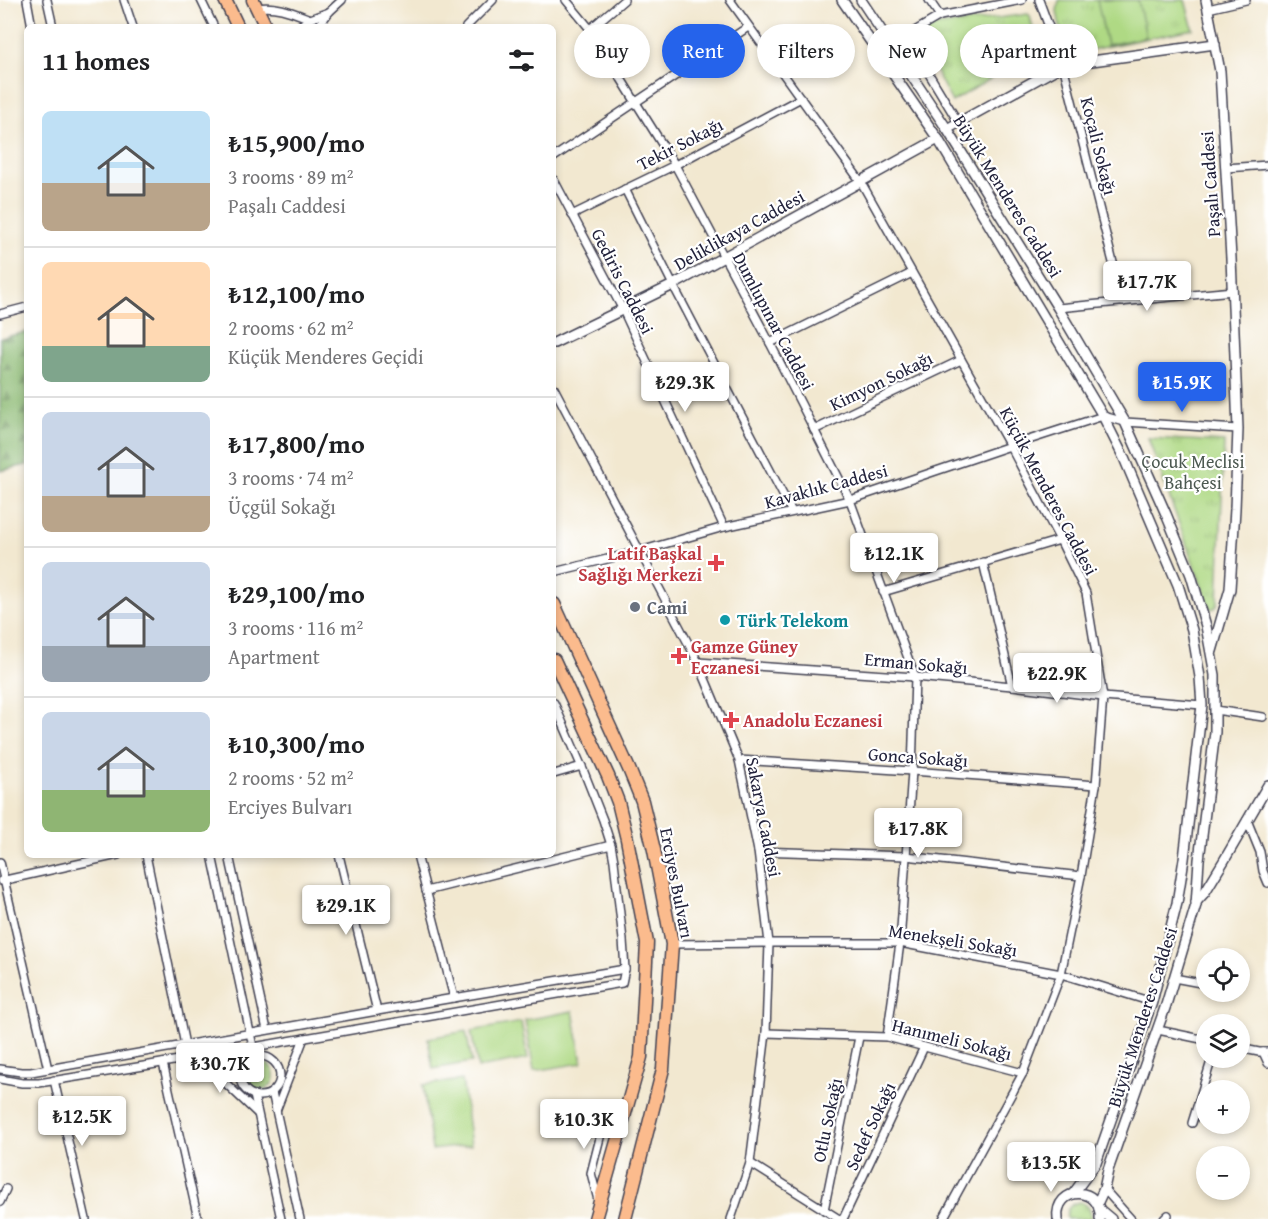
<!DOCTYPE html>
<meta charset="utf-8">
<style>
:root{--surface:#fff;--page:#f6f6f6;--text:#202124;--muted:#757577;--line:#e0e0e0;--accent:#2563eb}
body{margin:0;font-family:"Gentium Book Plus",serif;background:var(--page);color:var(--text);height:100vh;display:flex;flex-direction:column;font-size:22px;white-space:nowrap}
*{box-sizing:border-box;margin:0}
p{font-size:20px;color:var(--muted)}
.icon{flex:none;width:33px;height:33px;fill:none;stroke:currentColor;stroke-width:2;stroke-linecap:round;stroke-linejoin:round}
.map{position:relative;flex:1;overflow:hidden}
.panel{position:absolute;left:24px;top:24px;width:532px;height:834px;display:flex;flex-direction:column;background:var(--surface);border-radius:9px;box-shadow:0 3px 9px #0003}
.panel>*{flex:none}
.banner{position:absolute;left:574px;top:24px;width:570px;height:54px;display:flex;gap:12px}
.controls{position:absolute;left:1196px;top:948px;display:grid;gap:12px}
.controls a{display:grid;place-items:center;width:54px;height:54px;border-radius:50%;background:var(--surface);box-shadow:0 3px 9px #0003;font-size:30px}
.price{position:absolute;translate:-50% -51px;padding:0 14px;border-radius:6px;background:#fff;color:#222;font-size:20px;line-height:39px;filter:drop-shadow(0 2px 3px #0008)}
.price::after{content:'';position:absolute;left:50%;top:36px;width:18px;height:14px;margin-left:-9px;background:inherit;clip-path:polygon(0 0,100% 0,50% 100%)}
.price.active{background:var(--accent);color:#fff}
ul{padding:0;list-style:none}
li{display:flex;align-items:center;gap:18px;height:150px;padding:0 18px}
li+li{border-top:2px solid var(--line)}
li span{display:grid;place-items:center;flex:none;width:168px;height:120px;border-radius:9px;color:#555}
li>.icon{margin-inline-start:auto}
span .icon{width:72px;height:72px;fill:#fffc;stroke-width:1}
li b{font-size:26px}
h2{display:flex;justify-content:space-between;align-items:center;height:72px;padding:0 18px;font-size:26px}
.tag{padding:0 21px;border-radius:27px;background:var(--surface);box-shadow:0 3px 9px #0003;font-size:21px;line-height:54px}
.tag.active{background:var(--accent);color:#fff}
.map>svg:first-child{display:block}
</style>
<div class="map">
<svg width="1268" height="1219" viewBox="0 0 1268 1219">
<defs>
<pattern id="grass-tufts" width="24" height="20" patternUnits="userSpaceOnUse" patternTransform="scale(1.5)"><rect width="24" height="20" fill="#afd984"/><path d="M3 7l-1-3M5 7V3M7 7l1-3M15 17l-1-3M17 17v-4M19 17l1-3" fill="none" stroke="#96ba73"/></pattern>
<pattern id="forest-firs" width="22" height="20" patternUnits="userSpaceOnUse" patternTransform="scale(1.5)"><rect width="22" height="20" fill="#8bb972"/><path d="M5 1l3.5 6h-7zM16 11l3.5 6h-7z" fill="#71965f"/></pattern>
</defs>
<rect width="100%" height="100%" fill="#fff"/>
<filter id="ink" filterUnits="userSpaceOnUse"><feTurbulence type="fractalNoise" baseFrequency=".0167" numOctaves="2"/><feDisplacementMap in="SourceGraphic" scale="12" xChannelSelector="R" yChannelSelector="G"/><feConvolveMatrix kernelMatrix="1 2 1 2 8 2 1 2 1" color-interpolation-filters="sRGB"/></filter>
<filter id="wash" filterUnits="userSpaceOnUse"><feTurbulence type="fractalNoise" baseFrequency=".008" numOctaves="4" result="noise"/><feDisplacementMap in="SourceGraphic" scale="24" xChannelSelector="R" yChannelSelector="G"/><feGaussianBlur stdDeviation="1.35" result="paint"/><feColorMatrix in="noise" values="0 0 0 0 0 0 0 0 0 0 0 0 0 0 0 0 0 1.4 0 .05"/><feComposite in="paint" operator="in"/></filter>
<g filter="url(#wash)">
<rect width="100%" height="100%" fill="#f2e8d0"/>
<g fill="url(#grass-tufts)" stroke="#687e60" stroke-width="1.5">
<polygon points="1059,0 1185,0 1193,29 1071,54 1063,43 1057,11"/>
<polygon points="1028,14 1030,16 1038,50 952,102 918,38 918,34 929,27"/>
<polygon points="1148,438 1224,442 1218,603 1215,608 1210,609"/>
<circle cx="260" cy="1076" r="14"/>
<path d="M1079,1202C1088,1204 1092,1210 1090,1219H1067C1065,1210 1070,1204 1079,1202Z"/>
</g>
<polygon fill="url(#forest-firs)" stroke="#566e56" stroke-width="1.5" points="27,332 27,465 0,471 0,338"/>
<g fill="#afd984" stroke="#687e60" stroke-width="1.5">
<polygon points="1097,0 1138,0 1146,37 1107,45"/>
<polygon points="573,1011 582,1063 534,1071 525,1020"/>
<polygon points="521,1022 528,1059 478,1068 471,1031"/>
<polygon points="466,1031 472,1062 433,1069 428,1038"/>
<polygon points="462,1080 471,1145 432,1150 423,1085"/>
</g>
</g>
<g filter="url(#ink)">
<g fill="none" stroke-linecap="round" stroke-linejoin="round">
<g stroke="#414051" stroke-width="10">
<g id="minor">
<polyline points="27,0 32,27"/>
<polyline points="47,0 53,27"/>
<polyline points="124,0 133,27"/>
<polyline points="201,0 214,27"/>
<polyline points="566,0 590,29 675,165 770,343 850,500 915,677 912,771 900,943 887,1037"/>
<polyline points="730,0 861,182 1010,446 1060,540 1086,593 1103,697 1096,785 1081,876 1061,974 1023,1073 943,1219"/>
<polyline points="929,0 940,16"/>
<polyline points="1039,0 1063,65 1123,302"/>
<path d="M257,8C277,5 292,12 310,19"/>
<polyline points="1208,9 1246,0"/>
<polyline points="298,27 310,19 329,12"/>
<polyline points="318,27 329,12 342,0"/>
<polyline points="466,27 493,0"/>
<polyline points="590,29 624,0"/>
<polyline points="906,36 958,122"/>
<polyline points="891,45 940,16 1022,0"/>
<polyline points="554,157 748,27"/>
<polyline points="1226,168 1268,165"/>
<polyline points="554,180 623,310 724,527"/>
<polyline points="625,189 673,285 792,512"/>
<polyline points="572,215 675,165 801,98"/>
<polyline points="1058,308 1233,291"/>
<polyline points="0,314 27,307"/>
<polyline points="770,343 912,273"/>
<polyline points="554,388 698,662 739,760 758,851 769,943 766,1033 750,1163 731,1219"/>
<polyline points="814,430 961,360"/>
<polyline points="983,562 1012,686"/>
<polyline points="554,572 640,551 724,527 850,500 1010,446 1103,416 1125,422 1238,429"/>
<polyline points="883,592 1060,540"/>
<polyline points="698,662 915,677 1012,686 1103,697 1202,705"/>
<polyline points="1215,710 1263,717"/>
<polyline points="739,760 912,771 1096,785"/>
<polyline points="554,774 582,766"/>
<polyline points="1247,820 1260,852 1263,871 1268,883"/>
<polyline points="758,851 906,856 1081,876"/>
<polyline points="146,855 185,1045"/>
<polyline points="212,855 255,1056"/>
<polyline points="229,855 267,1030"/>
<polyline points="339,855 377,1011"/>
<polyline points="417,855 454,998"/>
<polyline points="0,862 48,1069"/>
<polyline points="1,881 118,855"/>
<polyline points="426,891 611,845"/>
<polyline points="672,944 769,943 900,943 1061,974 1152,1002"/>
<polyline points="1174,978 1206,984"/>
<polyline points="1158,1030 1206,1040"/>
<polyline points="766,1033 887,1037 1023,1073"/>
<polyline points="1239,1048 1259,1052 1268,1052"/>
<polyline points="1263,1052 1268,1063"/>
<circle cx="260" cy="1076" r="20"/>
<polyline points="198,1057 257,1113"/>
<polyline points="163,1063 198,1219"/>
<polyline points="0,1069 21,1072 31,1072 377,1011 625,969"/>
<polyline points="0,1079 22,1083 39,1083 150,1065 622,983 625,969 623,940 614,861 611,845 603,820 584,772 554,703"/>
<polyline points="54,1080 86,1219"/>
<polyline points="272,1092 300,1219"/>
<polyline points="254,1095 281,1219"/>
<polyline points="276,1111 304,1038"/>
<polyline points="1192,1123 1212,1058"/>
<polyline points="750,1163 839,1219"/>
<polyline points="1104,1189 1131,1219"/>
<polyline points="598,1200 591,1173 602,1130 623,1116"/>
<polyline points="0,1202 6,1189"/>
<polyline points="824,1210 859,1037"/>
<polyline points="843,1219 924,1047"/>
<polyline points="1164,1219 1168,1215"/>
</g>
</g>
<g stroke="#414051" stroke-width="12">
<g id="tertiary">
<polyline points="842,0 938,139 1103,416 1124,458 1178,585 1192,630 1200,677 1202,705 1184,859 1177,903 1152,1002 1096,1163 1073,1194"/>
<polyline points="861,0 947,129 1058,308 1125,422 1166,514 1191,575 1206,626 1215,675 1215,732 1199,860 1196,905 1166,1005 1108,1170 1104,1189 1097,1204"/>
<polyline points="1206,0 1220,71 1231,258 1238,429 1235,509 1230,589 1212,651"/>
<polyline points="947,129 1063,65 1215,44"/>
<polyline points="554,343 673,285 938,139"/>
<polyline points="1196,902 1205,892 1225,859 1268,785"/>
<polyline points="1099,1209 1111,1219"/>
<path d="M1058,1219C1054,1185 1103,1185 1100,1219"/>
</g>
</g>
<g stroke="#414051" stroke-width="15">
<g id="trunk">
<polyline points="225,0 238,27"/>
<polyline points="253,0 266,27"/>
<polyline points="554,604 629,769 642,801 654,850 672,944 663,1069 625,1219"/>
<polyline points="554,660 608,776 618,802 627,839 647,943 641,1057 595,1219"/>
</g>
</g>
<use href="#minor" stroke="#fff" stroke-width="7"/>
<use href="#tertiary" stroke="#fff" stroke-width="9"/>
<use href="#trunk" stroke="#fbbb8d" stroke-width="12"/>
</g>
</g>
<g fill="#e0444e" stroke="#fff" stroke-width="2">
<path d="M713 554h6v6h6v6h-6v6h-6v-6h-6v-6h6z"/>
<path d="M676 647h6v6h6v6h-6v6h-6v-6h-6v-6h6z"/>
<path d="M728 711h6v6h6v6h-6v6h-6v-6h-6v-6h6z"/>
</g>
<circle fill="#6b7280" stroke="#fff" stroke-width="2" cx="635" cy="607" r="6"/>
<circle fill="#0f9aa8" stroke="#fff" stroke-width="2" cx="725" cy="620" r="6"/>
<g text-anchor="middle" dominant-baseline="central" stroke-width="4.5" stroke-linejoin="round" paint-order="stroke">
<g font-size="18" fill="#22223b" stroke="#fff">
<text transform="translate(680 144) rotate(-27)">Tekir Sokağı</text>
<text transform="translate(1099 146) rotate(76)">Koçali Sokağı</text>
<text transform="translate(1210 184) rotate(-94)">Paşalı Caddesi</text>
<text transform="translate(1008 196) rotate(58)">Büyük Menderes Caddesi</text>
<text transform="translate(739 230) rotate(-29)">Deliklikaya Caddesi</text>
<text transform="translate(623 281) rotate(63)">Gediris Caddesi</text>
<text transform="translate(774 321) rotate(62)">Dumlupınar Caddesi</text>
<text transform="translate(881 381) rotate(-26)">Kimyon Sokağı</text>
<text transform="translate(826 486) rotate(-15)">Kavaklık Caddesi</text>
<text transform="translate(1049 491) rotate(62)">Küçük Menderes Caddesi</text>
<text transform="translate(916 663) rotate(5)">Erman Sokağı</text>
<text transform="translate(918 757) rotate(4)">Gonca Sokağı</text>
<text transform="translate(764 817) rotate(79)">Sakarya Caddesi</text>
<text transform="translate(677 883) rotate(79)">Erciyes Bulvarı</text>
<text transform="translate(953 940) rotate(9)">Menekşeli Sokağı</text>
<text transform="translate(1142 1017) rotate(-72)">Büyük Menderes Caddesi</text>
<text transform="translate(952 1039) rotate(14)">Hanımeli Sokağı</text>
<text transform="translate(827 1120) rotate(-78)">Otlu Sokağı</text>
<text transform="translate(870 1126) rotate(-65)">Sedef Sokağı</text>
</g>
<g font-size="18" fill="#4c5951" stroke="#fff">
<text x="1193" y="461">Çocuk Meclisi<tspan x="1193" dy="21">Bahçesi</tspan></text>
</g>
<g font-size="18" font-weight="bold" fill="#be3a42" stroke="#fff" text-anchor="start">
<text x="702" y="553" text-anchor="end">Latif Başkal<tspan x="702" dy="21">Sağlığı Merkezi</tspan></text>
<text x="691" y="646">Gamze Güney<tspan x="691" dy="21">Eczanesi</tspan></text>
<text x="743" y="720">Anadolu Eczanesi</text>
</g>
<g font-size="18" font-weight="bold" fill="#5b616d" stroke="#fff" text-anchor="start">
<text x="647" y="607">Cami</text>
</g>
<g font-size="18" font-weight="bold" fill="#0d838f" stroke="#fff" text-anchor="start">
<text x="737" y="620">Türk Telekom</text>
</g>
</g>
</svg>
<div class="controls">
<a><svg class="icon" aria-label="locate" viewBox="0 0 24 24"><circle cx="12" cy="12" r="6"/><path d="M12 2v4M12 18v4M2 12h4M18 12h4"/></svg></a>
<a><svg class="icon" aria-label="layers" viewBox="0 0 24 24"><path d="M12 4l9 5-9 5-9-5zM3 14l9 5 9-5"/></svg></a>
<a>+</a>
<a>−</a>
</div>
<b class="price" style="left:1147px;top:312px">₺17.7K</b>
<b class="price" style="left:685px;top:413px">₺29.3K</b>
<b class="price active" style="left:1182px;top:413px">₺15.9K</b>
<b class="price" style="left:894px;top:584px">₺12.1K</b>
<b class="price" style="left:1057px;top:704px">₺22.9K</b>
<b class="price" style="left:918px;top:859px">₺17.8K</b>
<b class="price" style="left:346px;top:936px">₺29.1K</b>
<b class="price" style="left:220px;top:1094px">₺30.7K</b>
<b class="price" style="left:82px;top:1147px">₺12.5K</b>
<b class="price" style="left:584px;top:1150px">₺10.3K</b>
<b class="price" style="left:1051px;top:1193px">₺13.5K</b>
<div class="banner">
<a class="tag">Buy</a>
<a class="tag active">Rent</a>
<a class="tag">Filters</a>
<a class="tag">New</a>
<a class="tag">Apartment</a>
</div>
<section class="panel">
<h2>11 homes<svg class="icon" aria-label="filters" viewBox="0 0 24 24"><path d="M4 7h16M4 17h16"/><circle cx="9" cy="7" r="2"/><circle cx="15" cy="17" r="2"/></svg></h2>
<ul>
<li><span style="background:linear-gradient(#bfe0f5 60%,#b9a48a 0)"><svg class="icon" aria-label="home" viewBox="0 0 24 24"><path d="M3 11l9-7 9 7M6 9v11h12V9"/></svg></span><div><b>₺15,900/mo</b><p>3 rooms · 89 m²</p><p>Paşalı Caddesi</p></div></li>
<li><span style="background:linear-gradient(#ffd9b3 70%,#7fa58c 0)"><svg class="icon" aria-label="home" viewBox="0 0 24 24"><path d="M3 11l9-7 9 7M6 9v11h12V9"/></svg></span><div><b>₺12,100/mo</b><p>2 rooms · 62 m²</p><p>Küçük Menderes Geçidi</p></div></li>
<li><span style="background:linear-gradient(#c9d6e8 70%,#b9a48a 0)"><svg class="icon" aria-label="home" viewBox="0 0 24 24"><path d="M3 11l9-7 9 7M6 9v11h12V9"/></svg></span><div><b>₺17,800/mo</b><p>3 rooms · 74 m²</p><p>Üçgül Sokağı</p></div></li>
<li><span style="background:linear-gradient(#c9d6e8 70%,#9aa5b1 0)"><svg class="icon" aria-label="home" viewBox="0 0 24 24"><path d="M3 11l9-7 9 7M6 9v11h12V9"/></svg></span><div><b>₺29,100/mo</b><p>3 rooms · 116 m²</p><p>Apartment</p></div></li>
<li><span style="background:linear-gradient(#c9d6e8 65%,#8fb573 0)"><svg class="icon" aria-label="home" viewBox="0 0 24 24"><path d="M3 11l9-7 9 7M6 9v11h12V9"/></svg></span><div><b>₺10,300/mo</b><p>2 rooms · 52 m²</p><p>Erciyes Bulvarı</p></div></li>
</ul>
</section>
</div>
